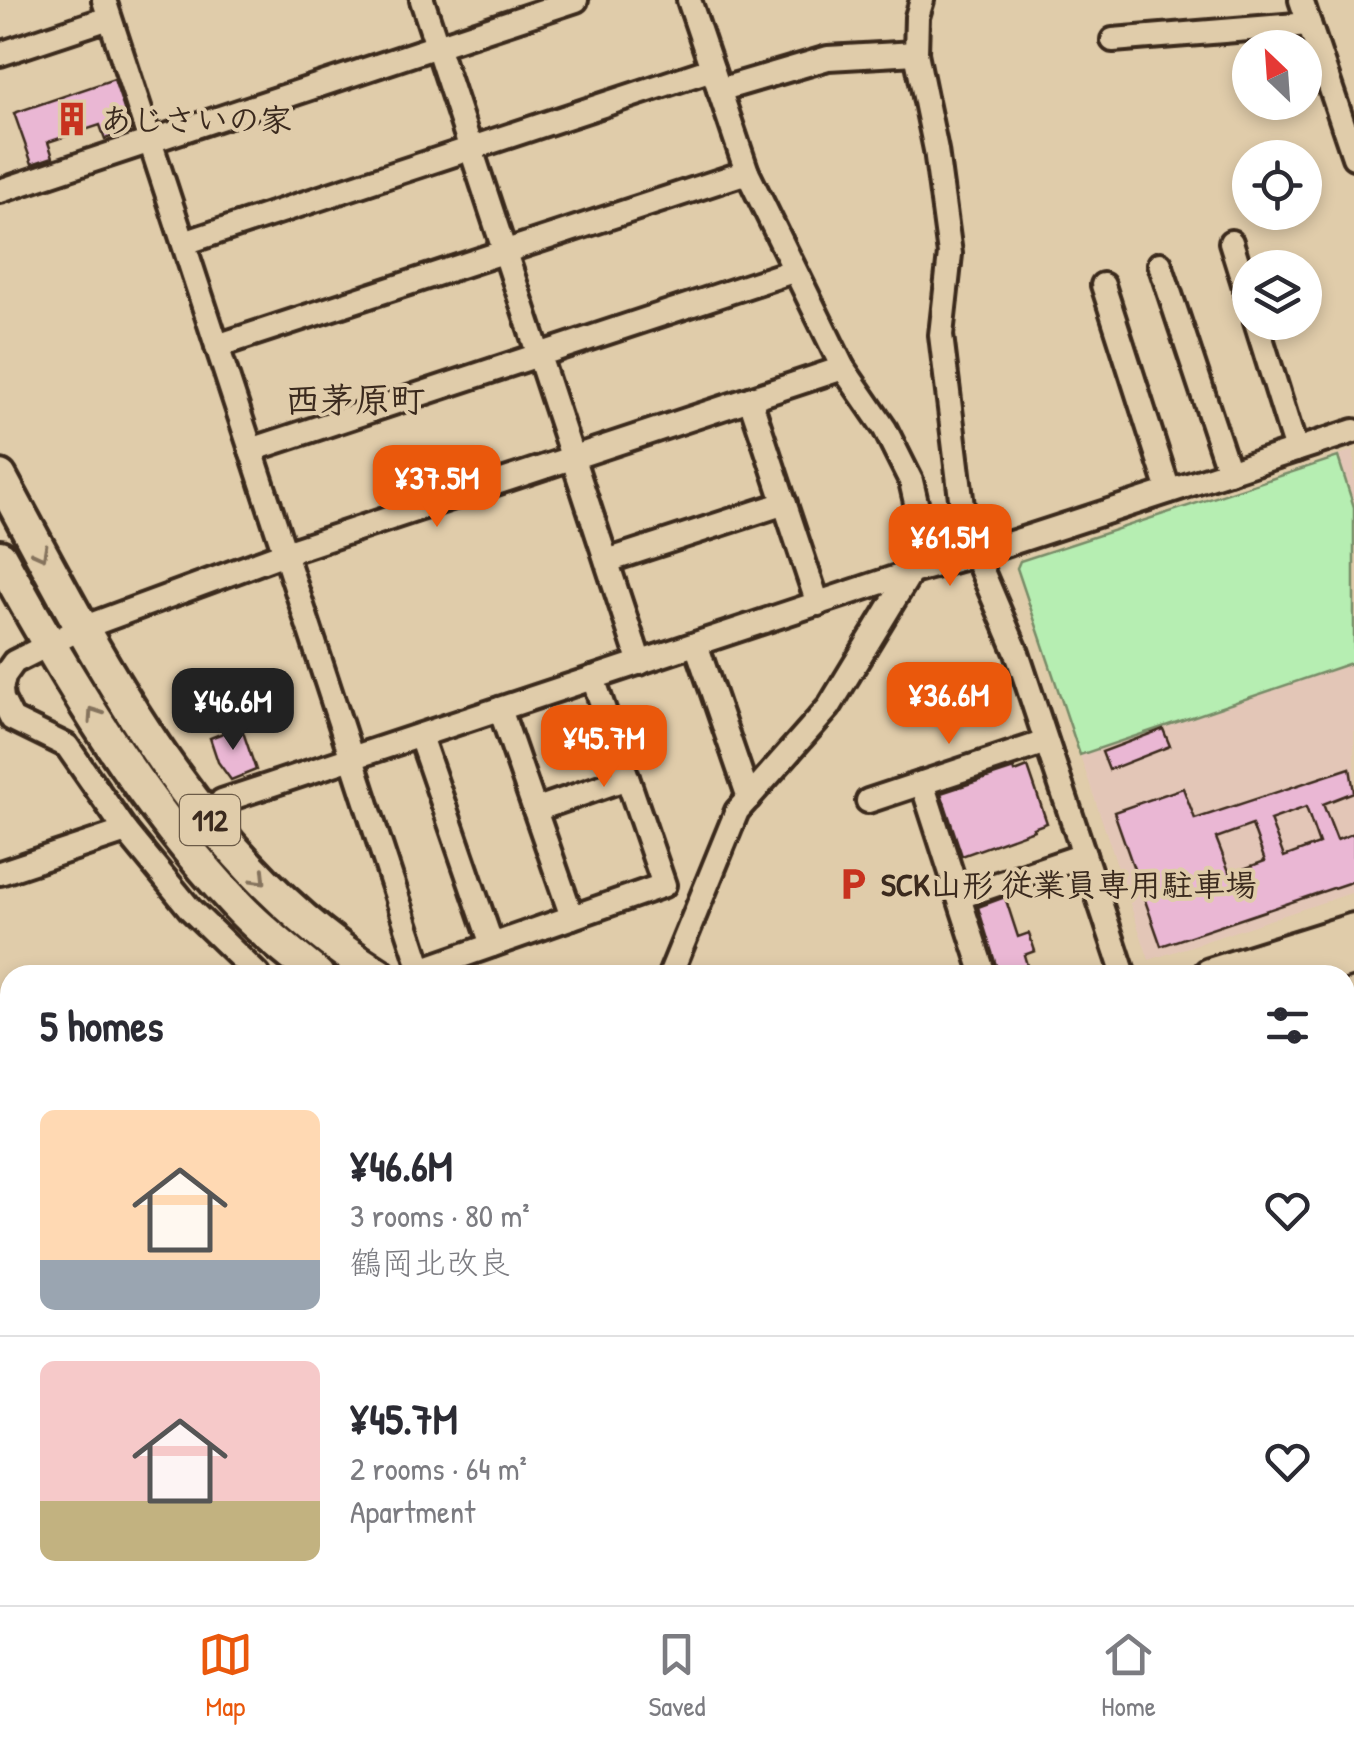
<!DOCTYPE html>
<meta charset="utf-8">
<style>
:root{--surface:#fff;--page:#f7f7f7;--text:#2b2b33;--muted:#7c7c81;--line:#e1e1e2;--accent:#ea580c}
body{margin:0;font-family:"Patrick Hand","Klee One",sans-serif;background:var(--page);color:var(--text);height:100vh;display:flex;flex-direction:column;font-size:38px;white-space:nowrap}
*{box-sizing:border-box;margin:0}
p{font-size:32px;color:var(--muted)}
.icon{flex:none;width:55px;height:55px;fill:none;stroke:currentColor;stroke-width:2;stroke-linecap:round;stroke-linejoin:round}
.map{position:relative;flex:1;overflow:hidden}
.panel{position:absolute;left:0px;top:965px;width:1355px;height:640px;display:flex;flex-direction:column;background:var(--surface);border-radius:30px 30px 0 0;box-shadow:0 5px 15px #0003}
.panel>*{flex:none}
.needle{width:65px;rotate:335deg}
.controls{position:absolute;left:1232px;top:30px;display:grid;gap:20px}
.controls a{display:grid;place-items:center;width:90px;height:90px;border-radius:50%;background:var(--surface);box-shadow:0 5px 15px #0003;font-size:50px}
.price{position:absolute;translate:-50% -85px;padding:0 22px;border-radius:20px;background:var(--accent);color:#fff;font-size:32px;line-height:65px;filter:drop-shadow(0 2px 5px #0008)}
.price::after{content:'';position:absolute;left:50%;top:60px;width:30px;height:22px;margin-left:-15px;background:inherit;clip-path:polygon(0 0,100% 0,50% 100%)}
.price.active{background:#222;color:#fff}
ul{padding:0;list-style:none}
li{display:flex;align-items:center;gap:30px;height:250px;padding:0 40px}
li+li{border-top:2px solid var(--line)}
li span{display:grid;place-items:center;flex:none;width:280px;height:200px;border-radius:15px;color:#555}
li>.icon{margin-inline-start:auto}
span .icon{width:120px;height:120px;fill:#fffc;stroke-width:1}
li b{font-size:42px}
h2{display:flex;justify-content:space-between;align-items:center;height:120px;padding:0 40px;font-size:42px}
.tabs{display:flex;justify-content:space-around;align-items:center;height:140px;border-top:2px solid var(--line);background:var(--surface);font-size:28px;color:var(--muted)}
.tabs a{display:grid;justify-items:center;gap:5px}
.tabs .active{color:var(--accent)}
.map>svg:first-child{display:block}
</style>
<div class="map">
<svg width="1354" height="1605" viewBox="0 0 1354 1605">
<rect width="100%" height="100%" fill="#e0ccaa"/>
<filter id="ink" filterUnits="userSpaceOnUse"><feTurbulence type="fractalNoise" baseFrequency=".01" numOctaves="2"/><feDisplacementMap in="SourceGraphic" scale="20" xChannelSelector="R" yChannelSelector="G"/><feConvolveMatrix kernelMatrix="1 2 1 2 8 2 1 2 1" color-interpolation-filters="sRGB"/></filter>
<g filter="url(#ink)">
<g fill="#e3c6b7">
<polygon points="1354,450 1354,892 1149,960 1017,568 1020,561"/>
<polygon points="463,1595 1308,1595 1311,1605 459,1605"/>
</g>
<polygon fill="#b6eeb2" stroke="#788c68" stroke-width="2.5" points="1338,457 1354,507 1354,662 1080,755 1017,568 1020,561"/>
<g fill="#eab7d4" stroke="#3b2a1e" stroke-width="2.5" fill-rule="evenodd">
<polygon points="114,79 131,130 105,139 100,125 48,142 53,157 32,164 14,113"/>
<polygon points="241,726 256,770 231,780 218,762 210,738"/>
<polygon points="1163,729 1170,746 1109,770 1102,752"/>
<polygon points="1028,767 1047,823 1033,828 1034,830 962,856 941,793 1014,769 1015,772"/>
<path d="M1350,768L1354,792L1323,804L1337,840L1354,833V881L1161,946L1114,812L1183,788L1195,819ZM1306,807L1319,844L1284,857L1270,820ZM1252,825L1265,861L1230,874L1216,838Z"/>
<polygon points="1005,897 1018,937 1029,933 1035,951 1024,955 1030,975 999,975 978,907"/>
</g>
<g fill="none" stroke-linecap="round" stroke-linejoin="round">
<g stroke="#3b2a1e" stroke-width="30">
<g id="minor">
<polyline points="104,0 421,970 664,885 593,678"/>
<polyline points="422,0 640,663"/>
<polyline points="922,0 917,17 916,53 936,150 950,254 941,335 965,531 1017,653 1124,975"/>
<polyline points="1301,0 1354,157"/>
<polyline points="1113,40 1309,24"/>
<polyline points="0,54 109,18"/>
<polyline points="719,90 828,58 916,53"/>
<polyline points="0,191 576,0"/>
<polyline points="1231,242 1250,303"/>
<polyline points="184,243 712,69"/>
<polyline points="1160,264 1229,472"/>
<polyline points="1103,285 1169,491"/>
<polyline points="1256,322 1296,450"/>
<polyline points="217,346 747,172"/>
<polyline points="750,399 818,604"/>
<polyline points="251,450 793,271"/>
<polyline points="607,561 785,503"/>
<polyline points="696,644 749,798"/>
<polyline points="500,709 572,917"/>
<polyline points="420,736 492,945"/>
<polyline points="922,783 984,975"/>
<polyline points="222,801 912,572 974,555 1354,431"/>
<polyline points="868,801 1046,742"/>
<polyline points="535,810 627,778"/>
<polyline points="0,873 126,831"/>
<polyline points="959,897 1084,855"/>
<polyline points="258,975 190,909 126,831 67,746 12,719 2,699 1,690 4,676 14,662 82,628 285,553 843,368"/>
<polyline points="670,975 737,811 829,707 920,557 917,507 911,481 885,429 843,368 747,172 689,0"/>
<polyline points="0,1103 10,1110"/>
<polyline points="0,1190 10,1172"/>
<polyline points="0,1232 10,1238"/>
<polyline points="0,1379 10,1362"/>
<polyline points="1345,1389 1354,1386"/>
<polyline points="0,1474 10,1480"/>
<polyline points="0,1554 10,1535"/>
<polyline points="212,1595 230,1605"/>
<polyline points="833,1595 836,1605"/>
<polyline points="1042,1595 1045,1605"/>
<polyline points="1326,1595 1329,1605"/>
<polyline points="172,1605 178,1595"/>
<polyline points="244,1605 249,1595"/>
<polyline points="449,1605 454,1595"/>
<polyline points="705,1605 735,1595"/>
</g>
</g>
<g stroke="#3b2a1e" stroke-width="40">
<g id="highway">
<path d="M0,477C99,660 197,862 379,975"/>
<path d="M0,557C67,679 141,803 236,904C260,930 289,952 317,975"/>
<polyline points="1210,975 1354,930"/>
<polyline points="1302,975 1354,958"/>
</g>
</g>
<use href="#minor" stroke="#e0ccaa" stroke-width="22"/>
<use href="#highway" stroke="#e0ccaa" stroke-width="32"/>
</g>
<defs><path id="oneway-chevron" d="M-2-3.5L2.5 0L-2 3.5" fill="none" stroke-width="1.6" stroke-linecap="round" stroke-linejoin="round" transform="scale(2.5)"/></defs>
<g stroke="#85735d">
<use href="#oneway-chevron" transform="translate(41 553) rotate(62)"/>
<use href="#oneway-chevron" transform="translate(94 714) rotate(-124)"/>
<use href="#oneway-chevron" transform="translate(260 878) rotate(46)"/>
</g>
</g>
<defs>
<g id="building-bare" transform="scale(2.7)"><path d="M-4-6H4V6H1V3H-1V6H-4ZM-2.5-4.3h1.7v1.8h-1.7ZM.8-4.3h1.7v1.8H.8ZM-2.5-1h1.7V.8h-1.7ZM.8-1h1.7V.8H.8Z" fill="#c8321e" stroke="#e0ccaa" stroke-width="2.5" paint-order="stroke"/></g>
<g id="parking-bare" transform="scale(2.7)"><path d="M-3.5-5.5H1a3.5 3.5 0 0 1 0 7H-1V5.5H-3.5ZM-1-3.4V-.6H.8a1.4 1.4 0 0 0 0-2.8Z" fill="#c8321e" stroke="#e0ccaa" stroke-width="2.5" paint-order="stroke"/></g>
</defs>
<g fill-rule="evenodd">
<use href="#building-bare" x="72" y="119"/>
<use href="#parking-bare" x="853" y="884"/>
</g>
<g text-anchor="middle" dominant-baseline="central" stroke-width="8" stroke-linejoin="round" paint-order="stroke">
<rect fill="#e0ccaa" stroke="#6c5b48" stroke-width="2.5" x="180" y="795" width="60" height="50" rx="8"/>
<g font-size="30" font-weight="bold" fill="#3b2a1e">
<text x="210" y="820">112</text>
</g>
<g font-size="32" font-weight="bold" fill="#3b2a1e" stroke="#e0ccaa" text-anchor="start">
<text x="100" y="119">あじさいの家</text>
<text x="881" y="884">SCK山形 従業員専用駐車場</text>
</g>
<g font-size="35" font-weight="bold" fill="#3b2a1e" stroke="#e0ccaa">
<text x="355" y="399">西茅原町</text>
</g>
</g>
</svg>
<div class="controls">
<a><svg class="needle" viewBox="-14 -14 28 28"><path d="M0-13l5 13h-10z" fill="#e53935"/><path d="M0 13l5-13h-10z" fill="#7c7c81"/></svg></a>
<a><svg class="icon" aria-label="locate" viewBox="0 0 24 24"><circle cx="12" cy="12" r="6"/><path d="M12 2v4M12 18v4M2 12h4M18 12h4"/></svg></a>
<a><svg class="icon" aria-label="layers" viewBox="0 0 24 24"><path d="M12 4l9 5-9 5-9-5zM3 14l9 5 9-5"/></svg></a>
</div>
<b class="price" style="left:437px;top:530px">¥37.5M</b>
<b class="price" style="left:950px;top:589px">¥61.5M</b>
<b class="price" style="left:949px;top:747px">¥36.6M</b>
<b class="price active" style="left:233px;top:753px">¥46.6M</b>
<b class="price" style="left:604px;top:790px">¥45.7M</b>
<section class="panel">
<h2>5 homes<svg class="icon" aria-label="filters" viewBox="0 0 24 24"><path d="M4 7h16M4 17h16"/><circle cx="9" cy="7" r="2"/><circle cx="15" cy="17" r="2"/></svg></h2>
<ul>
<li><span style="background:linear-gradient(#ffd9b3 75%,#9aa5b1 0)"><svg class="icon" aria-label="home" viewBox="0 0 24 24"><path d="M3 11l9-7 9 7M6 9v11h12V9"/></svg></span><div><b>¥46.6M</b><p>3 rooms · 80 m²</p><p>鶴岡北改良</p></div><svg class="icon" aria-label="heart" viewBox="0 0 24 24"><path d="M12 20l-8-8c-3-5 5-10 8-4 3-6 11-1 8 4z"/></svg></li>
<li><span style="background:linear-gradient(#f6c9c9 70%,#c2b280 0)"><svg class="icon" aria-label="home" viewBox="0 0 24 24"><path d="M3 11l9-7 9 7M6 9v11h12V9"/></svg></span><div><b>¥45.7M</b><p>2 rooms · 64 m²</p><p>Apartment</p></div><svg class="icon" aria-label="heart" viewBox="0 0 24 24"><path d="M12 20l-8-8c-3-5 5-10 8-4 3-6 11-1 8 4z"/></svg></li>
</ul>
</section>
</div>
<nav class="tabs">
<a class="active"><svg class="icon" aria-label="map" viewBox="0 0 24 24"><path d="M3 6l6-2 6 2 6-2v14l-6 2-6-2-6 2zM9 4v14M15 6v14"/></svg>Map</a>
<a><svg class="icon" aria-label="saved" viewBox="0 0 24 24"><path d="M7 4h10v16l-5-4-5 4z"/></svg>Saved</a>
<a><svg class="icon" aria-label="home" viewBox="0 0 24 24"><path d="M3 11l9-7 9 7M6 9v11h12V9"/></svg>Home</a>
</nav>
